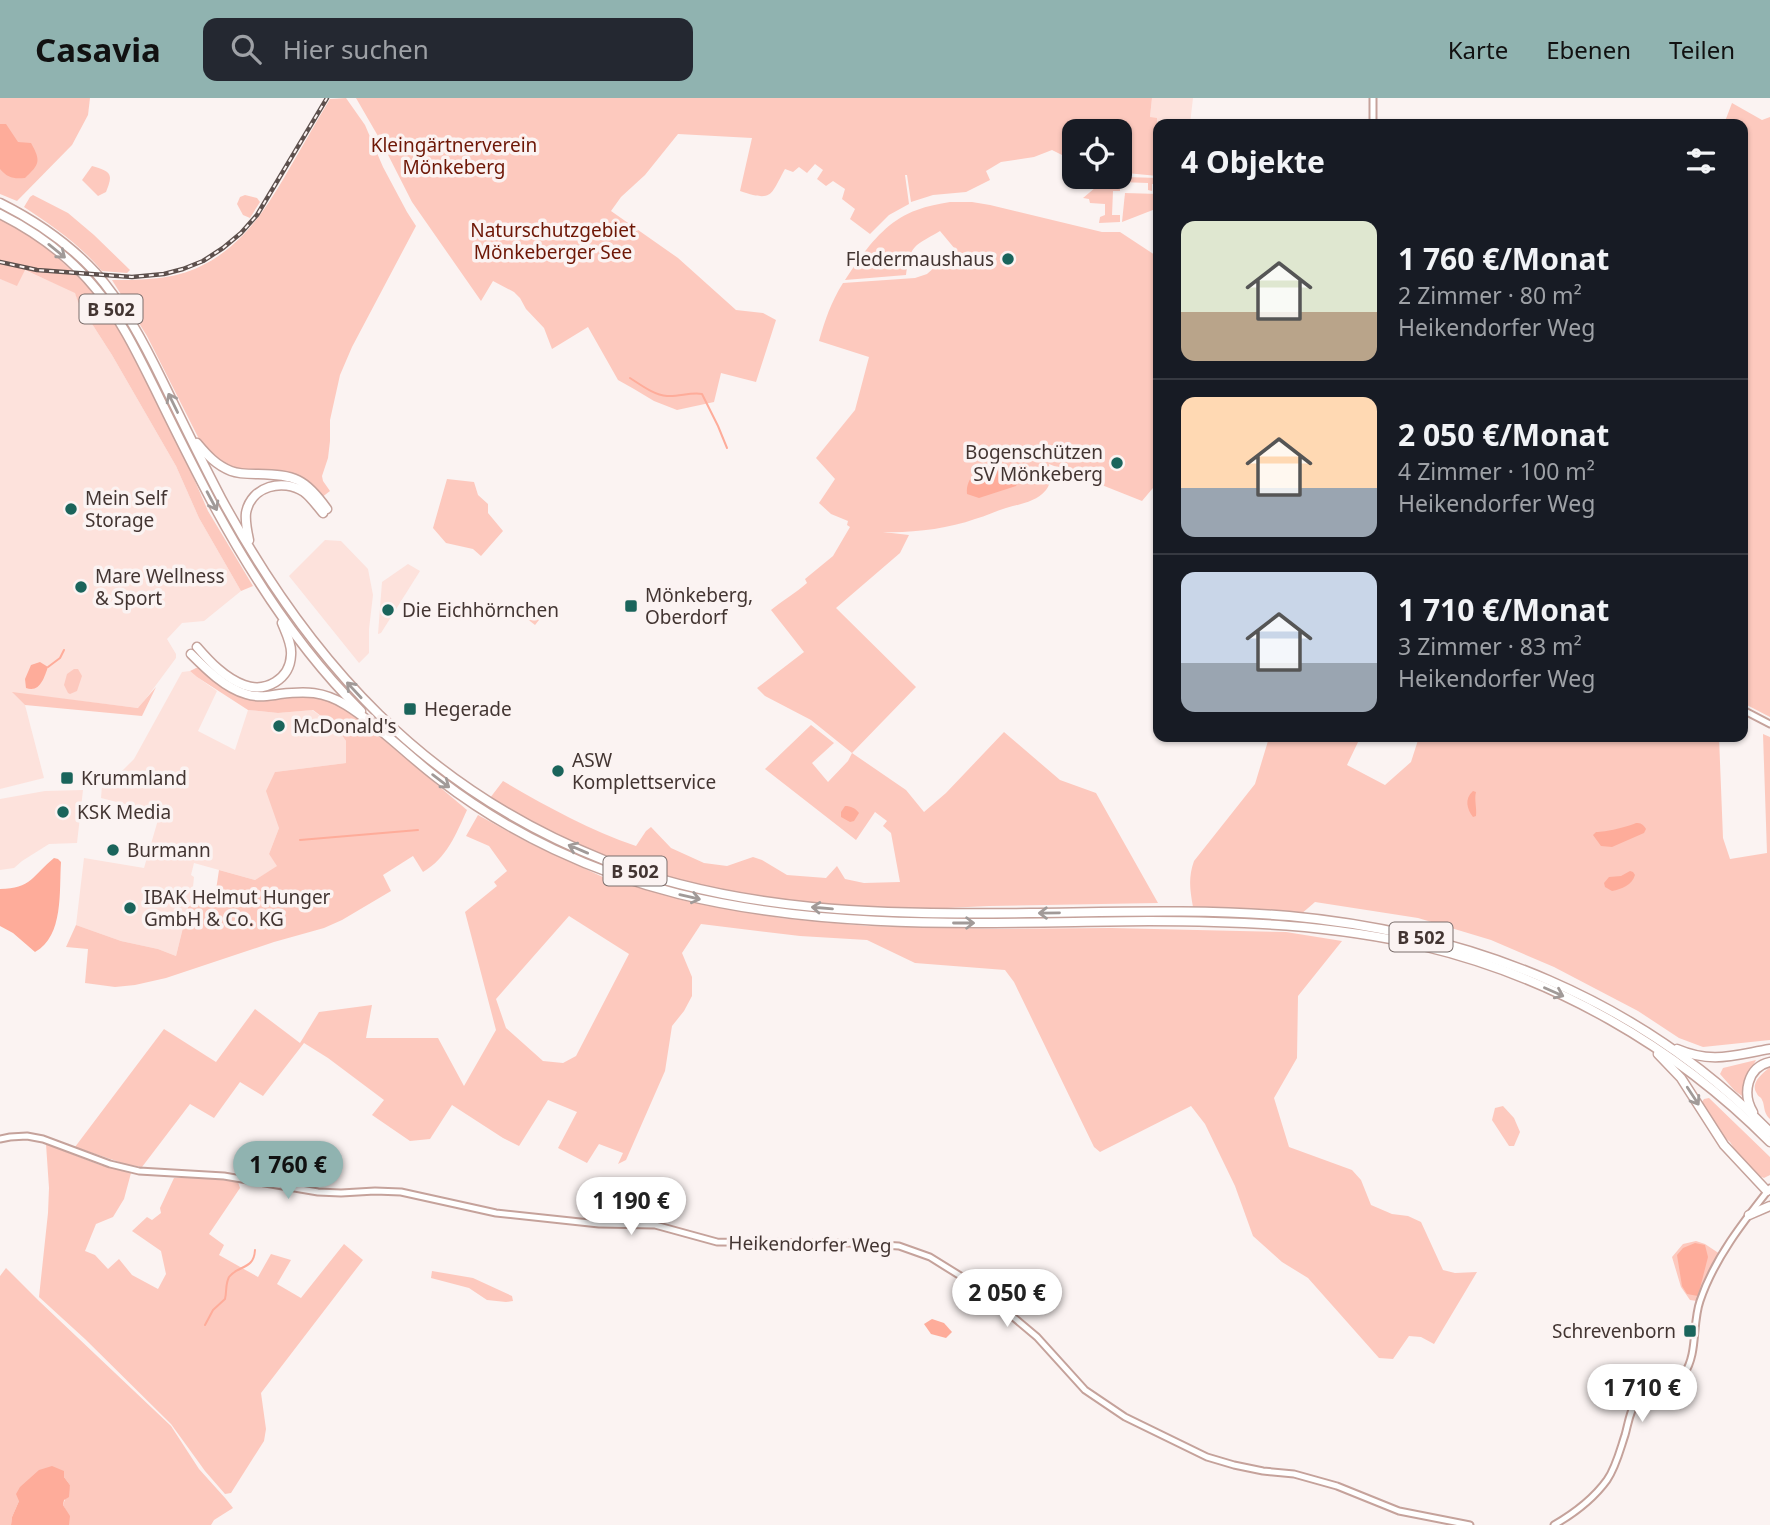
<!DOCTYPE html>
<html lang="de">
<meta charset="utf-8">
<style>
:root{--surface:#171b24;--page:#242831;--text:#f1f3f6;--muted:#9ea1a6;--line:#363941;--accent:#90b3b0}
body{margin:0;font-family:"Noto Sans",sans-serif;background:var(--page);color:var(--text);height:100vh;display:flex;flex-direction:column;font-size:26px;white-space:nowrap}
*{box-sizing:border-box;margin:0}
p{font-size:23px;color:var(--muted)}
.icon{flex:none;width:38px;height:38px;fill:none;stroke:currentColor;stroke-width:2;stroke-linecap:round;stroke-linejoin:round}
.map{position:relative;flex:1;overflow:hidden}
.side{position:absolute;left:1153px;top:21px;width:595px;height:623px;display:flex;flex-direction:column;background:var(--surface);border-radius:14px;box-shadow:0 2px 5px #0004}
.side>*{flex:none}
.controls{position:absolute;left:1062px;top:21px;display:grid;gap:14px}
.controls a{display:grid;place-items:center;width:70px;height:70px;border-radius:14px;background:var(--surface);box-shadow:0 2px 5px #0004;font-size:35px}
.price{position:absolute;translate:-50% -60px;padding:0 16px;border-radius:24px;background:#fff;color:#222;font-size:23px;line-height:46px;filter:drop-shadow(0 2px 4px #0008)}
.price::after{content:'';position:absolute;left:50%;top:42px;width:21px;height:16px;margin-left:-10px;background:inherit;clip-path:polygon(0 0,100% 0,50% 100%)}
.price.selected{background:var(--accent);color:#111}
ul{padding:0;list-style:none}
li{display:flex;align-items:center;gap:21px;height:175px;padding:0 28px}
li+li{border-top:2px solid var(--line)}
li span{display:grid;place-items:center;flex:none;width:196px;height:140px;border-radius:14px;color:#555}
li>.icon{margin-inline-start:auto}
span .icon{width:84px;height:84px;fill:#fffc;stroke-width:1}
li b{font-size:30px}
h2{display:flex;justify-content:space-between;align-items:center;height:84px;padding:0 28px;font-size:30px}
header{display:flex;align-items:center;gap:42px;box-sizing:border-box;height:98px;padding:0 35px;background:var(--accent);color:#111}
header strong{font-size:33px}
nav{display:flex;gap:38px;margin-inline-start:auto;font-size:24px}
.search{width:490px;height:63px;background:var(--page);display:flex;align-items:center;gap:18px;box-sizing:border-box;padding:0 24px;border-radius:14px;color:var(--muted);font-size:26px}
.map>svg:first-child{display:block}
</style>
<header>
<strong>Casavia</strong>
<div class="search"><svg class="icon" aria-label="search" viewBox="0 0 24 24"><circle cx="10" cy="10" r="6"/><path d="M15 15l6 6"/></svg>Hier suchen</div>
<nav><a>Karte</a><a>Ebenen</a><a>Teilen</a></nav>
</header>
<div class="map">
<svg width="1770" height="1427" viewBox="0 0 1770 1427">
<rect width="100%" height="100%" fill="#fbf3f2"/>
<g fill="#fde2dc">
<polygon points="1152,0 1193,0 1190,26 1158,26 1158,33 1150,19"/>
<polygon points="24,172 75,194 78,204 112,257 176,368 199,420 241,493 204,523 182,525 167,541 176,556 176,560 139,610 13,595 25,607 44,680 0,691 0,181 17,187"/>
<polygon points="325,442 341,443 368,471 373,497 369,531 369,555 359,565 289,478"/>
<polygon points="408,466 420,473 381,535 378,536 382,484"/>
<polygon points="190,573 197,579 217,593 198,633 235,652 248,612 278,615 312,612 337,630 346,643 346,665 275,674 279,730 269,756 278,768 255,782 194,765 191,777 194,779 193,789 176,858 158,851 121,843 76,827 84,760 144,770 160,715 101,700 102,687 111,684 134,661 182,574"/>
<polygon points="83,692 77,745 49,746 22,763 14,770 0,772 0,701 45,693"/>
</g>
<g fill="#fdc9be" fill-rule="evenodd">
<polygon points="0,0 90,0 88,17 72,47 17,103 0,96"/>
<path d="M346,0L365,27L383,69L407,114L416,128L352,249L340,277L330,322V343L328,360L322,378L323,383L330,393L321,400L307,385L237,373L220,364L209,355L199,341L147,238L112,182C141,182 174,182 201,168C245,147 269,106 292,66C305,44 317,22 330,1Z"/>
<path d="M356,0H1152L1150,19L1157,20L1158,78L1126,75L1125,79L1158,80V86H1152V93L1148,92V85L1120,84V93H1113L1112,117H1120V124L1099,125L1100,119L1105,117V106L1090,105L1089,101L1083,100L1108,79H1120V33H1074V66L1070,61L1052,52L1034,59L1001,64L986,73L990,82L966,94L933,97L911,104L907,77H905L909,106L889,117L870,136L850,121L855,111L842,101L845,91L833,83L826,88L817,81L823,72L815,66L807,75L799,69L793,74L785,71C770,98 773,104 740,93L752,40L678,36L645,77L621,99L611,113L678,160L736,212L763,215L776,222L756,284L721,275L714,304L677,312L654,303L634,291L618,282L588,229L552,251L544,230L526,211L520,200L514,194L493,183L481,203L412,104L382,45Z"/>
<polygon points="1732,5 1762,22 1770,19 1770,619 1743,605 1743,367 1746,364 1743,363 1743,26 1724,26"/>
<path d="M92,68C112,74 113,76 106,94L98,98L82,82Z"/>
<polygon points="1125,95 1158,96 1158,110 1122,124"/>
<path d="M33,97L68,115L94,137L130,172L127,175L102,173C80,147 53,128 24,109L30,99Z"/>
<polygon points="245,97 257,100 260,104 250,120 243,117 237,106 240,99"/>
<path d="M950,104H972L990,107L1102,134H1120L1158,159V384L1142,403L1049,366C1050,375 1052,385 1046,392C1036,404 1020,406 1006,410C996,413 986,418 975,421C947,431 913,435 883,434L909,437L900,455L836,510L916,589L852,655L906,692L924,714L946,695L1004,634L1060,682L1096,695L1158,805L989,808L904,812L782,804L702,789L656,776L603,758L545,732L490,700L503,683C546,708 589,732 636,748L646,733L651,729L671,750L704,765L727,768L753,759L762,762L787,777L826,780L837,768L845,781L864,785L900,784L891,735L883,728L887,723L875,714L856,742L765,671L811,627L834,645L812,665L828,684L848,663L852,655L811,622L765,598L757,590L804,554L771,512C783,502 796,495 807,485L805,481L833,458L850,429L847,427L848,423L831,416L819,405L835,381L816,360L855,312L869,259L819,243C825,222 831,204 843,185L915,180L927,176L955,151L940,133C915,148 910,146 906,177L845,182C863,155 884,123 917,112C927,108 939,106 950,104Z"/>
<polygon points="0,121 21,131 56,158 92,192 121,236 177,342 208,413 253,488 241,493 199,420 176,368 112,257 78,204 75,195 25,172 17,188 0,181"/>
<polygon points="447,381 474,384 478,397 488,406 488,415 503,433 481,458 473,451 446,445 433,430"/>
<polygon points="530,504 543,517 535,527 516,512"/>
<path d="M196,570H201C217,582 232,597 252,602C268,606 284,599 300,598C318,596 332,603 347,611L467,712C456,736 447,760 423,774L413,758L383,777L391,793L342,822L324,830L274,844L166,880L135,887L115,889L85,885L88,851L66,849L76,827L121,843L158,851L176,858L193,789L202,799L210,797L216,792L219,772L255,782L277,768L269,756L279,730L266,693L275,674L346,665V643L337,630L313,612L278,615L248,612L197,579L190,573Z"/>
<polygon points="74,571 78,571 82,578 77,593 70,596 68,595 64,587 67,576"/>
<polygon points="156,589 142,618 25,607 12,594 138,610"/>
<path d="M1763,636L1770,639V942L1703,949L1679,940L1638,913L1554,869L1491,842L1418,820L1315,804L1300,817L1193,809C1190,792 1188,780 1194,763L1255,686L1268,643L1272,639H1352L1359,642L1347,667L1385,687L1411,664L1419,639H1719L1723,740L1730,761L1767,755Z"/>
<path d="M478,717L529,745L605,780L686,803L781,820L868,828L998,831L1111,830L1286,834L1342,843L1298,898L1297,960L1274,1000L1289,1049L1352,1072L1361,1082L1371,1107L1392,1116L1408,1118L1421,1124L1443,1172L1455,1175L1477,1174L1434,1246L1421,1239L1409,1238L1393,1261L1379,1260L1308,1180L1282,1164L1253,1138L1235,1088L1205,1026L1191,1008L1100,1054L1094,1049L1014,884L1005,872L915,865L867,842L800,838L701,826L682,855L692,879V898L684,913L672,928L665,973L626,1062L618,1066L623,1055L599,1046L587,1065L558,1050L577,1014L548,1002L519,1048L503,1040L452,1007L430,1041L410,1043L372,1017L384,1002L328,960L304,945L263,998L240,984L214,1020L190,1006L142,1069L125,1066L75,1049L164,931L216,964L255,911L300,945L319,914L372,907L366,940H438L464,988L496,932L465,814L497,788L494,784L507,773L489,748L466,738ZM569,818L629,856L576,958L563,965L543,963L506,930L496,901Z"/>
<polygon points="1756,962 1745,983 1742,998 1735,993 1720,976 1723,970"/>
<path d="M1770,969V1021C1764,1015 1765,1012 1763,1004C1760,996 1760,1002 1756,994C1751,984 1763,975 1770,969Z"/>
<polygon points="1709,1000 1770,1059 1770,1077 1764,1080 1759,1078 1744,1066 1730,1044 1722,1037 1702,1004 1704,1001"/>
<polygon points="1503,1008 1514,1020 1520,1034 1514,1048 1509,1048 1492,1022 1495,1010"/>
<polygon points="46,1046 100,1067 131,1075 124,1101 113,1119 96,1126 85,1153 95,1157 108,1171 119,1161 132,1177 158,1191 166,1176 161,1153 132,1133 147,1119 152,1122 161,1115 160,1110 174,1080 209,1080 238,1084 240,1090 209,1136 224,1147 219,1157 258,1179 271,1156 291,1162 277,1186 301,1200 344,1146 363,1162 261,1295 266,1331 264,1343 231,1395 225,1396 205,1373 171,1326 85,1241 39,1199 48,1115 49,1090"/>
<polygon points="1696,1143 1705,1146 1720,1156 1712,1168 1697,1203 1690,1202 1681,1189 1672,1159 1683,1146"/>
<polygon points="6,1170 39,1203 171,1328 199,1371 226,1401 233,1410 214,1422 211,1427 69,1427 69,1418 63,1407 70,1387 64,1379 19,1403 12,1419 11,1427 0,1427 0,1178"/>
<polygon points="432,1173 473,1180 512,1198 513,1203 506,1204 487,1202 469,1190 431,1180"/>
</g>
<g fill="#feac9a">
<path d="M0,26H6L18,44L31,45C41,63 40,66 25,80C13,81 8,80 0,71Z"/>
<path d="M1008,372C1014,374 1019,376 1019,383L1016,388L979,400L967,396C966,386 970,380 977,373Z"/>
<path d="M40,564L48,569C44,580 40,595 26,590L25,581L31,567Z"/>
<path d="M1473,693L1476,694C1474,701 1477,710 1476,718L1473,719C1467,711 1464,701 1473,693Z"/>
<path d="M845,708C851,708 855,710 859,715L854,723L850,724L841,719V714Z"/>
<path d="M1636,725C1641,725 1643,726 1646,731L1644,735L1612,749L1601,748L1593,737L1596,734C1605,734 1628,729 1636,725Z"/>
<path d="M54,760L58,761L61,764C59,793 64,838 35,854L13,835L0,828V791C31,791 33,777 54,760Z"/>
<path d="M1630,773L1633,774L1635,777C1632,787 1622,791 1612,793L1605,789L1604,785L1609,779L1621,778Z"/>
<polygon points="1695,1145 1705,1147 1708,1159 1698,1198 1687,1196 1682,1188 1677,1157 1683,1150"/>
<polygon points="932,1221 944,1225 952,1234 946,1240 931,1236 924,1226"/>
<polygon points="52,1368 64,1373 64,1379 70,1387 69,1399 64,1402 63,1407 70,1418 69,1427 11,1427 12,1419 19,1403 16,1396 20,1389 39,1372"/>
</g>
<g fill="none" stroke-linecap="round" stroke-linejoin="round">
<g stroke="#feac9a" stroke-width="2">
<path d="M630,280C641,287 654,297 667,298C679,299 690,294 702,296L718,328L727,350"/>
<polyline points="48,569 60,560 64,552"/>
<polyline points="300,742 418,732"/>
<path d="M205,1227L213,1212L225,1201C227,1193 225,1187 229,1179C238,1167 254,1172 255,1152"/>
</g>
<g stroke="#c5a29b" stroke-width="9">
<g id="minor">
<polyline points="1373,26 1373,0"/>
<polyline points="1743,612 1770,626"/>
<polyline points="0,1041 10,1039 27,1038 43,1041 110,1066 139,1073 224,1078 318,1094 341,1095 375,1093 401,1094 496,1115 599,1126 655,1127 717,1144 848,1145 899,1148 930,1159 975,1187 1037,1239 1085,1292 1125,1319 1207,1359 1234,1367 1263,1373 1294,1376 1337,1388 1399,1413 1470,1427"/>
<path d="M1554,1427C1573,1416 1594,1400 1607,1382C1616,1369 1620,1352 1625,1337C1628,1327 1630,1310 1638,1302C1648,1293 1675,1289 1684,1276C1698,1256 1692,1226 1700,1203C1714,1161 1743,1124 1770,1090"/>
</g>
</g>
<g stroke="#c5a29b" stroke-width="11">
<g id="highway">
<path d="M0,105C36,123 68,145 95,174C124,207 144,245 163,284C182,323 201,362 221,400C311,566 425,691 604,762C740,815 886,817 1030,815C1116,814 1203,811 1289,818C1472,835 1640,901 1770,1034"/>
<path d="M0,116C36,134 70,159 96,191C121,221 138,257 155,291C174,330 193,368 213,406C253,480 300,553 361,613"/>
<path d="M197,345C207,357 216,367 231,373C239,376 249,376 258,376C295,377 305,380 327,411"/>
<path d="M249,442C247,433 245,424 246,415C251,388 283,380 304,394C311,399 317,408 323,415"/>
<path d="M197,549C210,564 225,580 244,587C266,595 290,581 291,557C292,546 286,535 282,525"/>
<path d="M191,556C206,571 225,590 246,596C258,600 269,598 280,596C306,593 323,593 346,607C380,628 409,659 440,682C510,736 594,775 679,796C833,834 992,824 1149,823C1241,823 1333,827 1423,848C1553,879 1675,948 1770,1044"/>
<path d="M1677,951C1712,966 1734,957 1770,951"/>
<polyline points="1658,956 1681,980 1724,1047 1767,1093"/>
<path d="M1753,1014C1742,996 1747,969 1770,964"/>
<polyline points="1749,1117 1770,1108"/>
</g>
</g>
<use href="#minor" stroke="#fff" stroke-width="5"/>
<use href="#highway" stroke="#fff" stroke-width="8"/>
<g stroke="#5d504d" stroke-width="4.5">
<polyline id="rail" points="0,164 37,172 132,179 164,176 183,171 203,163 223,150 241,135 257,117 327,0"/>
</g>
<use href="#rail" stroke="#fbf3f2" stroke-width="2" stroke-dasharray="5" stroke-linecap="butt"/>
</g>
<defs><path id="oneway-shaft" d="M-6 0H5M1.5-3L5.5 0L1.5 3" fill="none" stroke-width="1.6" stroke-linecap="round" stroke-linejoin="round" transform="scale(1.75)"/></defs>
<g stroke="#a19a98">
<use href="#oneway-shaft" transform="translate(57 153) rotate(39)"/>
<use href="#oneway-shaft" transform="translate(173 305) rotate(-116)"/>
<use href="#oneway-shaft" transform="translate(212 403) rotate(62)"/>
<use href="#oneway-shaft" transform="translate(354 592) rotate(-133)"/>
<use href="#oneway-shaft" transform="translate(441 683) rotate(37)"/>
<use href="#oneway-shaft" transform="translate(578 751) rotate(-157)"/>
<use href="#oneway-shaft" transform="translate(690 799) rotate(13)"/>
<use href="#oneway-shaft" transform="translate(822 810) rotate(-175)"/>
<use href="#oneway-shaft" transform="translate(1049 815) rotate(179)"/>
<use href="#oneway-shaft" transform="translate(964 825)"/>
<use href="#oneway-shaft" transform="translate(1554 894) rotate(24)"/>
<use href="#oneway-shaft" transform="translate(1693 998) rotate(57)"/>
</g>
<g fill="#1a645b" stroke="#fbf3f2" stroke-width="2.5">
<circle cx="1008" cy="161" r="7"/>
<circle cx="1117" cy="365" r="7"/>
<circle cx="71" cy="411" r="7"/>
<circle cx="81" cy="489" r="7"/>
<rect x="624" y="501" width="14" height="14" rx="3.5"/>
<circle cx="388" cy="512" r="7"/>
<rect x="403" y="604" width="14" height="14" rx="3.5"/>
<circle cx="279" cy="628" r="7"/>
<circle cx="558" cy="673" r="7"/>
<rect x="60" y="673" width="14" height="14" rx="3.5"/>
<circle cx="63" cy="714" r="7"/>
<circle cx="113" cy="752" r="7"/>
<circle cx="130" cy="810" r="7"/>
<rect x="1683" y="1226" width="14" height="14" rx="3.5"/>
</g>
<g text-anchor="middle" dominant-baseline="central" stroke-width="7" stroke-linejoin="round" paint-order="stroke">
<g fill="#fbf3f2" stroke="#7a6e6c" stroke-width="2">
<rect x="79.5" y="196.5" width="63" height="29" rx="5"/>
<rect x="603.5" y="758.5" width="63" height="29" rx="5"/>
<rect x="1389.5" y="824.5" width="63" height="29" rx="5"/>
</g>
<g font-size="18" font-weight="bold" fill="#433532">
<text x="111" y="211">B 502</text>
<text x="635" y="773">B 502</text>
<text x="1421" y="839">B 502</text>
</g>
<g font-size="19" fill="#6e1706" stroke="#fbf3f2">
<text x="454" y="47">Kleingärtnerverein<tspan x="454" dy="22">Mönkeberg</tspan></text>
<text x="553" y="132">Naturschutzgebiet<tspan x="553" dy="22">Mönkeberger See</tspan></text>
</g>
<g font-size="19" fill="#433532" stroke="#fbf3f2" text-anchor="start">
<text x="994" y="161" text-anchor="end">Fledermaushaus</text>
<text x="1103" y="354" text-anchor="end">Bogenschützen<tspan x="1103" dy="22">SV Mönkeberg</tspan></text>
<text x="85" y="400">Mein Self<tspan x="85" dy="22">Storage</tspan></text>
<text x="95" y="478">Mare Wellness<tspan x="95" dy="22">&amp; Sport</tspan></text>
<text x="645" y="497">Mönkeberg,<tspan x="645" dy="22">Oberdorf</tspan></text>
<text x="402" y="512">Die Eichhörnchen</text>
<text x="424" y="611">Hegerade</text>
<text x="293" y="628">McDonald's</text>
<text x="572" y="662">ASW<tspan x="572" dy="22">Komplettservice</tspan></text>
<text x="81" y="680">Krummland</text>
<text x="77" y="714">KSK Media</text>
<text x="127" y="752">Burmann</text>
<text x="144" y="799">IBAK Helmut Hunger<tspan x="144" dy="22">GmbH &amp; Co. KG</tspan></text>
<text x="1676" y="1233" text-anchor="end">Schrevenborn</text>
</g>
<g font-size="19" fill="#433532" stroke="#fbf3f2">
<text transform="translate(810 1146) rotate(1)">Heikendorfer Weg</text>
</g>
</g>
</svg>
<div class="controls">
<a><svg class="icon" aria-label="locate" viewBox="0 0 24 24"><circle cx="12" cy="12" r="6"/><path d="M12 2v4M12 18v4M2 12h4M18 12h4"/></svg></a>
</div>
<b class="price selected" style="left:288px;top:1103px">1 760 €</b>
<b class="price" style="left:631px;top:1139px">1 190 €</b>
<b class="price" style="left:1007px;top:1231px">2 050 €</b>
<b class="price" style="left:1642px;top:1326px">1 710 €</b>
<section class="side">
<h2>4 Objekte<svg class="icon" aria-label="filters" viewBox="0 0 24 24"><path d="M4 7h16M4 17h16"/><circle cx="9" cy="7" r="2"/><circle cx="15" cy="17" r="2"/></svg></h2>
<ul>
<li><span style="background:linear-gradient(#dfe7d0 65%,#b9a48a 0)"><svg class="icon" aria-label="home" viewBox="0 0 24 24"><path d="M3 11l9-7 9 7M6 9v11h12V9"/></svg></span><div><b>1 760 €/Monat</b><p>2 Zimmer · 80 m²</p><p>Heikendorfer Weg</p></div></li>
<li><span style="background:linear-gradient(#ffd9b3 65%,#9aa5b1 0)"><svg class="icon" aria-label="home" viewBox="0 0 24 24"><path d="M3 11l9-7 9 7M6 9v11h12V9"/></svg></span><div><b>2 050 €/Monat</b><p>4 Zimmer · 100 m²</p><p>Heikendorfer Weg</p></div></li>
<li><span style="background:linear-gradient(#c9d6e8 65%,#9aa5b1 0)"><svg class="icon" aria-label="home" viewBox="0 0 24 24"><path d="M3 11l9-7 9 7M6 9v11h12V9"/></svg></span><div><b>1 710 €/Monat</b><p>3 Zimmer · 83 m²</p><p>Heikendorfer Weg</p></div></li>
</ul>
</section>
</div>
